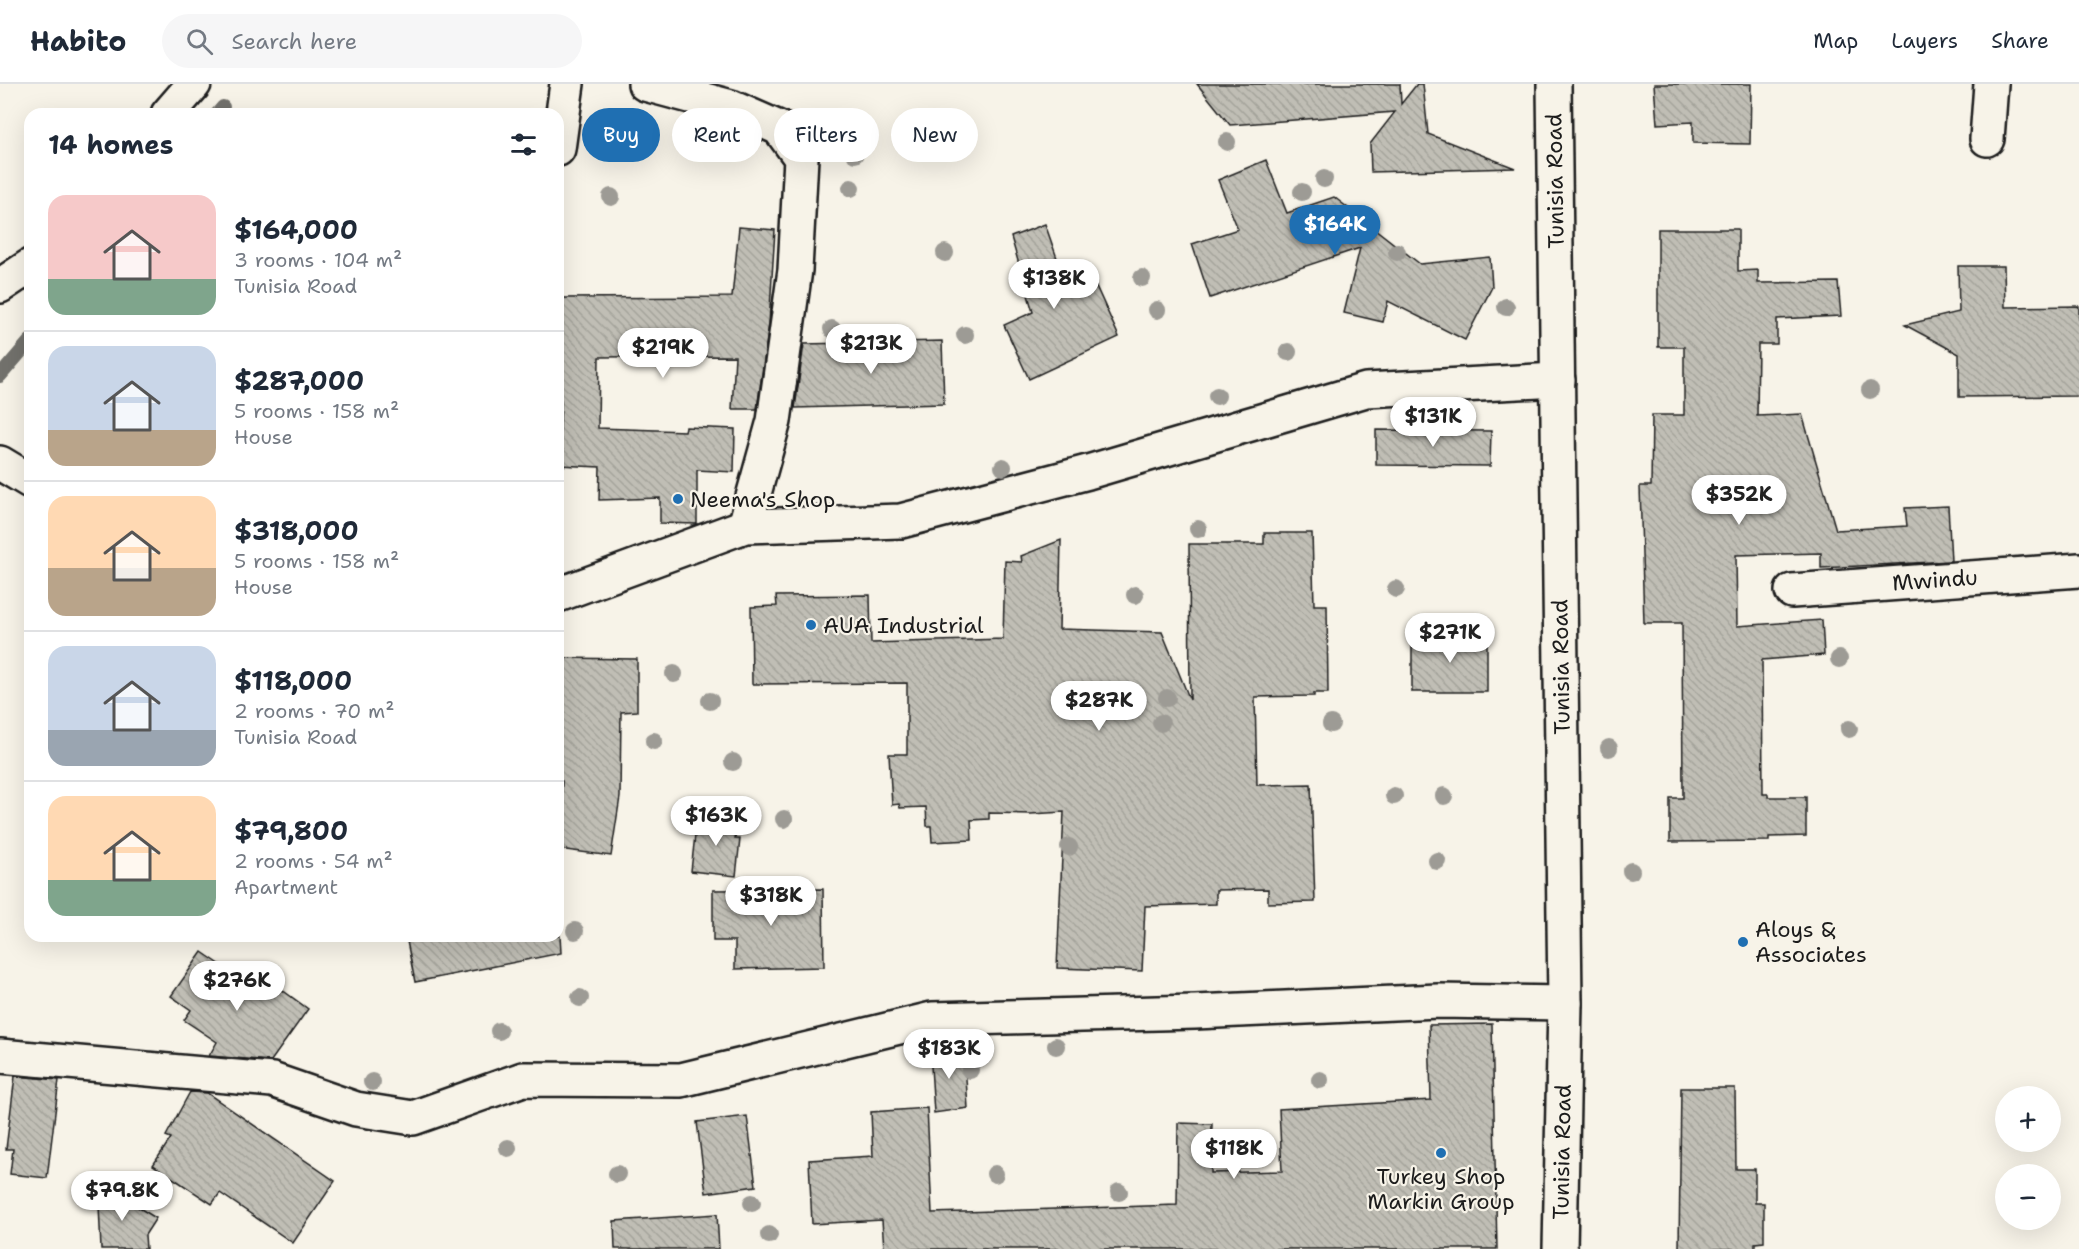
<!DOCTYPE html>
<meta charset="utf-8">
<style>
:root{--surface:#fff;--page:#f6f6f7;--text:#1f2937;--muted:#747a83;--line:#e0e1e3;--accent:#1f6fb2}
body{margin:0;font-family:"Shantell Sans",sans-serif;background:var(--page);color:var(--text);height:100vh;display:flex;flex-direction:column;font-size:22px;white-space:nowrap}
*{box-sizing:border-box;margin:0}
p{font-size:20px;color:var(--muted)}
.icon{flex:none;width:33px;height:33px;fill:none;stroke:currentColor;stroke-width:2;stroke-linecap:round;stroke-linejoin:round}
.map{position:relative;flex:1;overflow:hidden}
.sheet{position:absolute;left:24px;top:24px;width:540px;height:834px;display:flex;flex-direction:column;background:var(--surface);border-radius:18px;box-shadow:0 6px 24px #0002}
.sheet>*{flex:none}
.banner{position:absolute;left:582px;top:24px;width:570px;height:54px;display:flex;gap:12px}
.controls{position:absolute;left:1995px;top:1002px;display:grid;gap:12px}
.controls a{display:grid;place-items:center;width:66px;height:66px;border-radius:50%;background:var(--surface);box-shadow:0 6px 24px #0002;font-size:30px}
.price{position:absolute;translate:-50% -51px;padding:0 14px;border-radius:21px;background:#fff;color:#222;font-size:20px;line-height:39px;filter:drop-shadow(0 2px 3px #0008)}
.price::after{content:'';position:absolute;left:50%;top:36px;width:18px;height:14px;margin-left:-9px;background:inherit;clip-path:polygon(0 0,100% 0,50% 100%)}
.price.on{background:var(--accent);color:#fff}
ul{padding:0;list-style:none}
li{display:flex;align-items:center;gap:18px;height:150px;padding:0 24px}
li+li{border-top:2px solid var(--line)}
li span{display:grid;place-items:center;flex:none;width:168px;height:120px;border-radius:18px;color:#555}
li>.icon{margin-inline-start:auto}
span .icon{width:72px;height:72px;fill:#fffc;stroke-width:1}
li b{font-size:26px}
h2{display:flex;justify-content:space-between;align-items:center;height:72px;padding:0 24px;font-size:26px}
.tag{padding:0 21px;border-radius:27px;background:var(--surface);box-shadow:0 6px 24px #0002;font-size:21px;line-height:54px}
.tag.on{background:var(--accent);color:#fff}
header{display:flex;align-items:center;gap:36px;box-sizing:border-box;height:84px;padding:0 30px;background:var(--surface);border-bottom:2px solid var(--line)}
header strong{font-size:28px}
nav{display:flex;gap:33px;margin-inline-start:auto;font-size:21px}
.search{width:420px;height:54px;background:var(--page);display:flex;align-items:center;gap:15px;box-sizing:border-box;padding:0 21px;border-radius:33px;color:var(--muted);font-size:22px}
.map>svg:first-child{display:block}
</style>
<header>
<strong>Habito</strong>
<div class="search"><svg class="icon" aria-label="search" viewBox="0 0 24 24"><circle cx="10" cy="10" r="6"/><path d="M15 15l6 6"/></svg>Search here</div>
<nav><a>Map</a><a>Layers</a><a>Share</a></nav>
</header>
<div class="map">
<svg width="2079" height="1165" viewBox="0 0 2079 1165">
<defs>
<pattern id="building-back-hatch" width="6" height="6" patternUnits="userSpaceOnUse" patternTransform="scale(1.5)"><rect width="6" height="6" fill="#c0beb5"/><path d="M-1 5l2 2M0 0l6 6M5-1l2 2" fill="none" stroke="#a4a39b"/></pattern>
</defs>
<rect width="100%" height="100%" fill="#f7f3e8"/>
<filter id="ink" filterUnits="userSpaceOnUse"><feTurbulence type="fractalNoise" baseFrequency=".0167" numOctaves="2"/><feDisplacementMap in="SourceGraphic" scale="12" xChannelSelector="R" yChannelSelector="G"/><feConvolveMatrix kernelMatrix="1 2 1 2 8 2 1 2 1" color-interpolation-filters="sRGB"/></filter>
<g filter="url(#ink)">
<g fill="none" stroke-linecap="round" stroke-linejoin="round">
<g stroke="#72716c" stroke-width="14">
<polyline points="217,30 223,23"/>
<polyline points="0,292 30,257"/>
</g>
</g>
<g fill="url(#building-back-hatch)" stroke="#1c1c1c" stroke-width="1.5">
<polygon points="1197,0 1400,0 1401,20 1417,0 1423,0 1428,50 1515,84 1371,88 1370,60 1395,28 1230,41"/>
<polygon points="1654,0 1751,0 1750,60 1693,59 1693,38 1657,40"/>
<polygon points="1266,76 1287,129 1334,113 1420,180 1490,173 1492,203 1465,256 1388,217 1383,238 1344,229 1360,164 1210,214 1192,160 1238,145 1218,96"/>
<polygon points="1045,140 1070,211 1095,200 1119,253 1029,295 1004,241 1033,228 1011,153"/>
<polygon points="739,143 775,146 769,240 757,325 732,325 735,272 599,273 598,344 685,347 686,343 735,345 734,388 697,386 697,440 660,439 660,414 599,416 600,383 558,381 561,316 558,315 558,220 562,220 563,214 732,213"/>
<polygon points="1658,145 1738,145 1738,187 1758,186 1758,199 1838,198 1841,232 1777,235 1777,260 1758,260 1757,332 1802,330 1836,446 1907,442 1905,424 1948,422 1951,477 1821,484 1821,469 1736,471 1737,542 1822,536 1824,571 1762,576 1763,710 1768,710 1768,713 1806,713 1806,752 1769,753 1769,757 1670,758 1670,714 1683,714 1682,539 1644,539 1640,402 1651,402 1652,331 1684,331 1684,263 1658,263"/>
<polygon points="1958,182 2004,182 2005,223 2079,222 2079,312 1959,313 1959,270 1905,241 1959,228"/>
<polygon points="942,257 944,320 795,324 804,260"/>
<polygon points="1376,346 1491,347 1490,382 1376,381"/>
<polygon points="1264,449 1312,449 1314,521 1327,521 1328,609 1314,609 1314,612 1255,613 1257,701 1311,700 1315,818 1268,819 1268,805 1216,806 1216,820 1145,822 1142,887 1057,884 1064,728 1031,730 989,729 989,735 971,736 972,756 932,758 931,742 927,742 926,723 900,724 899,720 892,721 889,670 907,670 907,599 752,600 751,523 777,522 776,512 870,511 871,559 1003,555 1005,477 1022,478 1021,472 1061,456 1059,545 1162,548 1190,616 1189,460 1264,460"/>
<rect x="1412" y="553" width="75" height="55"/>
<polygon points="558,574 637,575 637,627 621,628 620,713 611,772 559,765 562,697 558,697"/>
<polygon points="697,733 737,738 735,755 740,755 736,792 691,787"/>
<polygon points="823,805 824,883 735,885 735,857 713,857 713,806"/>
<polygon points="406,852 560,852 561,869 415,898"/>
<polygon points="202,868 259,907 267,895 308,925 271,977 209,972 217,958 184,936 191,926 171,912"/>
<polygon points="1492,940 1497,1165 884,1165 882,1136 812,1140 809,1076 873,1072 871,1028 927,1024 932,1129 1177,1121 1178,1039 1212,1040 1211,1089 1282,1087 1279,1025 1431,1016 1429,941"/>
<polygon points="964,965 968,1024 934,1029 930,967"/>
<polygon points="15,992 59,996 47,1094 10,1090 13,1065 6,1065"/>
<polygon points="1681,1004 1735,1004 1736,1085 1755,1085 1755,1119 1764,1119 1764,1158 1755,1159 1755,1165 1679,1165"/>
<polygon points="190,1008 207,1009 335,1097 293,1159 220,1109 212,1120 153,1081 171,1054 166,1052"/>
<polygon points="747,1032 756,1102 706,1109 697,1038"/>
<polygon points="98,1099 156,1134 145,1151 146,1165 101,1165"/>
<polygon points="717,1130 719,1165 615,1165 614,1137"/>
</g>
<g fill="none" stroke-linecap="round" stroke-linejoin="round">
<g stroke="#1c1c1c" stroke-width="38">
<g id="minor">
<polyline points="645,0 731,23 779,44 801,74 795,186 774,337 745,442"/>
<polyline points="1554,0 1565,919 1560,1165"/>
<polyline points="168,30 194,0"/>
<polyline points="1987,55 1991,0"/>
<polyline points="558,65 567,0"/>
<polyline points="0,202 30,182"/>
<polyline points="0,379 30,397"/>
<polyline points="1792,507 2079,486"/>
<polyline points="558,511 745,442 901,437 1088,388 1366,306 1558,296"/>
<polyline points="0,972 272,996 356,1025 413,1034 523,995 681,996 932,935 1195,928 1438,917 1565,919"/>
</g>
</g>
<use href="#minor" stroke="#f7f3e8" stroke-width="33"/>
</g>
<g fill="#9d9b95">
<circle cx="1227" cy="58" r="9"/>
<circle cx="855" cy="70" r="9"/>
<circle cx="1324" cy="95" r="9"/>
<circle cx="851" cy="104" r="9"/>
<circle cx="1302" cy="108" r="9"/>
<circle cx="611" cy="113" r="9"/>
<circle cx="1397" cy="168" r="9"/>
<circle cx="945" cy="169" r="9"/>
<circle cx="1142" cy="194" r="9"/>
<circle cx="1506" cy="223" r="9"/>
<circle cx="1157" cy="226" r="9"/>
<circle cx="832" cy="245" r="9"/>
<circle cx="965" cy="251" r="9"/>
<circle cx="1288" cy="268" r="9"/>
<circle cx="1870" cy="306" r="9"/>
<circle cx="1217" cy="312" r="9"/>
<circle cx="1003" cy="383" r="9"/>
<circle cx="1198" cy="445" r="9"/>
<circle cx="1396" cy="505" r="9"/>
<circle cx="1135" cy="511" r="9"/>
<circle cx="1839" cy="575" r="9"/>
<circle cx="674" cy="590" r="9"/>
<circle cx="1167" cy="614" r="9"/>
<circle cx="710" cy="617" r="9"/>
<circle cx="1161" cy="639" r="9"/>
<circle cx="1331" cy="640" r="9"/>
<circle cx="1849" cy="645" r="9"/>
<circle cx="654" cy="657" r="9"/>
<circle cx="1609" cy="664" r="9"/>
<circle cx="733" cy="678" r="9"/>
<circle cx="1394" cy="712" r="9"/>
<circle cx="1444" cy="712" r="9"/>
<circle cx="784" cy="735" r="9"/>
<circle cx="1069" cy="763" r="9"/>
<circle cx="1437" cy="777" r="9"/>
<circle cx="1631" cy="787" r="9"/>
<circle cx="575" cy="847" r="9"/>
<circle cx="580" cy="914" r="9"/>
<circle cx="499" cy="947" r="9"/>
<circle cx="1056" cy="962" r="9"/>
<circle cx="970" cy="986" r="9"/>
<circle cx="1320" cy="996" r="9"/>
<circle cx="372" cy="998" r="9"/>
<circle cx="508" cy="1064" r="9"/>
<circle cx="617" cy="1090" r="9"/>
<circle cx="995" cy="1090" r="9"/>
<circle cx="144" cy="1100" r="9"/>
<circle cx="1119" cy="1108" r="9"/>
<circle cx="752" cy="1119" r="9"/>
<circle cx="769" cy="1151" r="9"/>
</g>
</g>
<g fill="#1f6fb2" stroke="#f7f3e8" stroke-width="2">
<circle cx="678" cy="415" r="6"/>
<circle cx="811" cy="541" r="6"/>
<circle cx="1743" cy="858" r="6"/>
<circle cx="1441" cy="1069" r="6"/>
</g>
<g text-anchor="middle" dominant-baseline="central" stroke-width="4.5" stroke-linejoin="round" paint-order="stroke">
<g font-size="22" fill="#1c1c1c" stroke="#f7f3e8">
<text transform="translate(1555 97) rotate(-91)">Tunisia Road</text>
<text transform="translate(1935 496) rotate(-4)">Mwindu</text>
<text transform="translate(1561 583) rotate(-91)">Tunisia Road</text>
<text transform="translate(1562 1068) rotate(-89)">Tunisia Road</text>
</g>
<g font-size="22" fill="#1c1c1c" stroke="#f7f3e8" text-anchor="start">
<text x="690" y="415">Neema's Shop</text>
<text x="823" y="541">AUA Industrial</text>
<text x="1755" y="845">Aloys &amp;<tspan x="1755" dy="25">Associates</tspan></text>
<text x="1441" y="1092" text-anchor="middle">Turkey Shop<tspan x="1441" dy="25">Markin Group</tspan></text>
</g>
</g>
</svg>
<div class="controls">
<a>+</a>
<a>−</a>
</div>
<b class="price on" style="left:1335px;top:172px">$164K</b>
<b class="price" style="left:1054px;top:226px">$138K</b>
<b class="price" style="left:871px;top:291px">$213K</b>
<b class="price" style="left:663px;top:295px">$219K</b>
<b class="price" style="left:1433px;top:364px">$131K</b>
<b class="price" style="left:1739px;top:442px">$352K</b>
<b class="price" style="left:1450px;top:580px">$271K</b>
<b class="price" style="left:1099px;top:648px">$287K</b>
<b class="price" style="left:716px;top:763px">$163K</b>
<b class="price" style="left:771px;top:843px">$318K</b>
<b class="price" style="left:237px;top:928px">$276K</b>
<b class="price" style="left:949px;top:996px">$183K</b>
<b class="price" style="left:1234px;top:1096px">$118K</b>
<b class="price" style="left:122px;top:1138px">$79.8K</b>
<div class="banner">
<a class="tag on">Buy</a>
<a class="tag">Rent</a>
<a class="tag">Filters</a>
<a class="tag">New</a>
</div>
<section class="sheet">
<h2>14 homes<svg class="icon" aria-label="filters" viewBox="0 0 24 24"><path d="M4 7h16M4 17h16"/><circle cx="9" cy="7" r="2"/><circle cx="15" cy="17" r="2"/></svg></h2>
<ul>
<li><span style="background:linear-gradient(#f6c9c9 70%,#7fa58c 0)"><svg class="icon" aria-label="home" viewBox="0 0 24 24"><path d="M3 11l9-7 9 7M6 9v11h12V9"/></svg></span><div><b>$164,000</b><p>3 rooms · 104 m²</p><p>Tunisia Road</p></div></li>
<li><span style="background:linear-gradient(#c9d6e8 70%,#b9a48a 0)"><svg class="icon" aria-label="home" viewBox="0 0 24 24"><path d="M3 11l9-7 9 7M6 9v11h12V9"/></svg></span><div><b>$287,000</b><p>5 rooms · 158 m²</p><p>House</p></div></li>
<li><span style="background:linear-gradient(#ffd9b3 60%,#b9a48a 0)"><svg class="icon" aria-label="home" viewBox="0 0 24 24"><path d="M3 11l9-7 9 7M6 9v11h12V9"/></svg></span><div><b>$318,000</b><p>5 rooms · 158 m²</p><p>House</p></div></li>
<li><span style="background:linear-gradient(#c9d6e8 70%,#9aa5b1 0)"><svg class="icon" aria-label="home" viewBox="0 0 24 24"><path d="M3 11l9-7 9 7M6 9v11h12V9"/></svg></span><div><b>$118,000</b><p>2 rooms · 70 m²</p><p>Tunisia Road</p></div></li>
<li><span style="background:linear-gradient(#ffd9b3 70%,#7fa58c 0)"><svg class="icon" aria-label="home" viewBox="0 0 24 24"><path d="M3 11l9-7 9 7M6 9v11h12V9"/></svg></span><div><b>$79,800</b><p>2 rooms · 54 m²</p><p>Apartment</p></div></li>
</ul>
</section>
</div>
